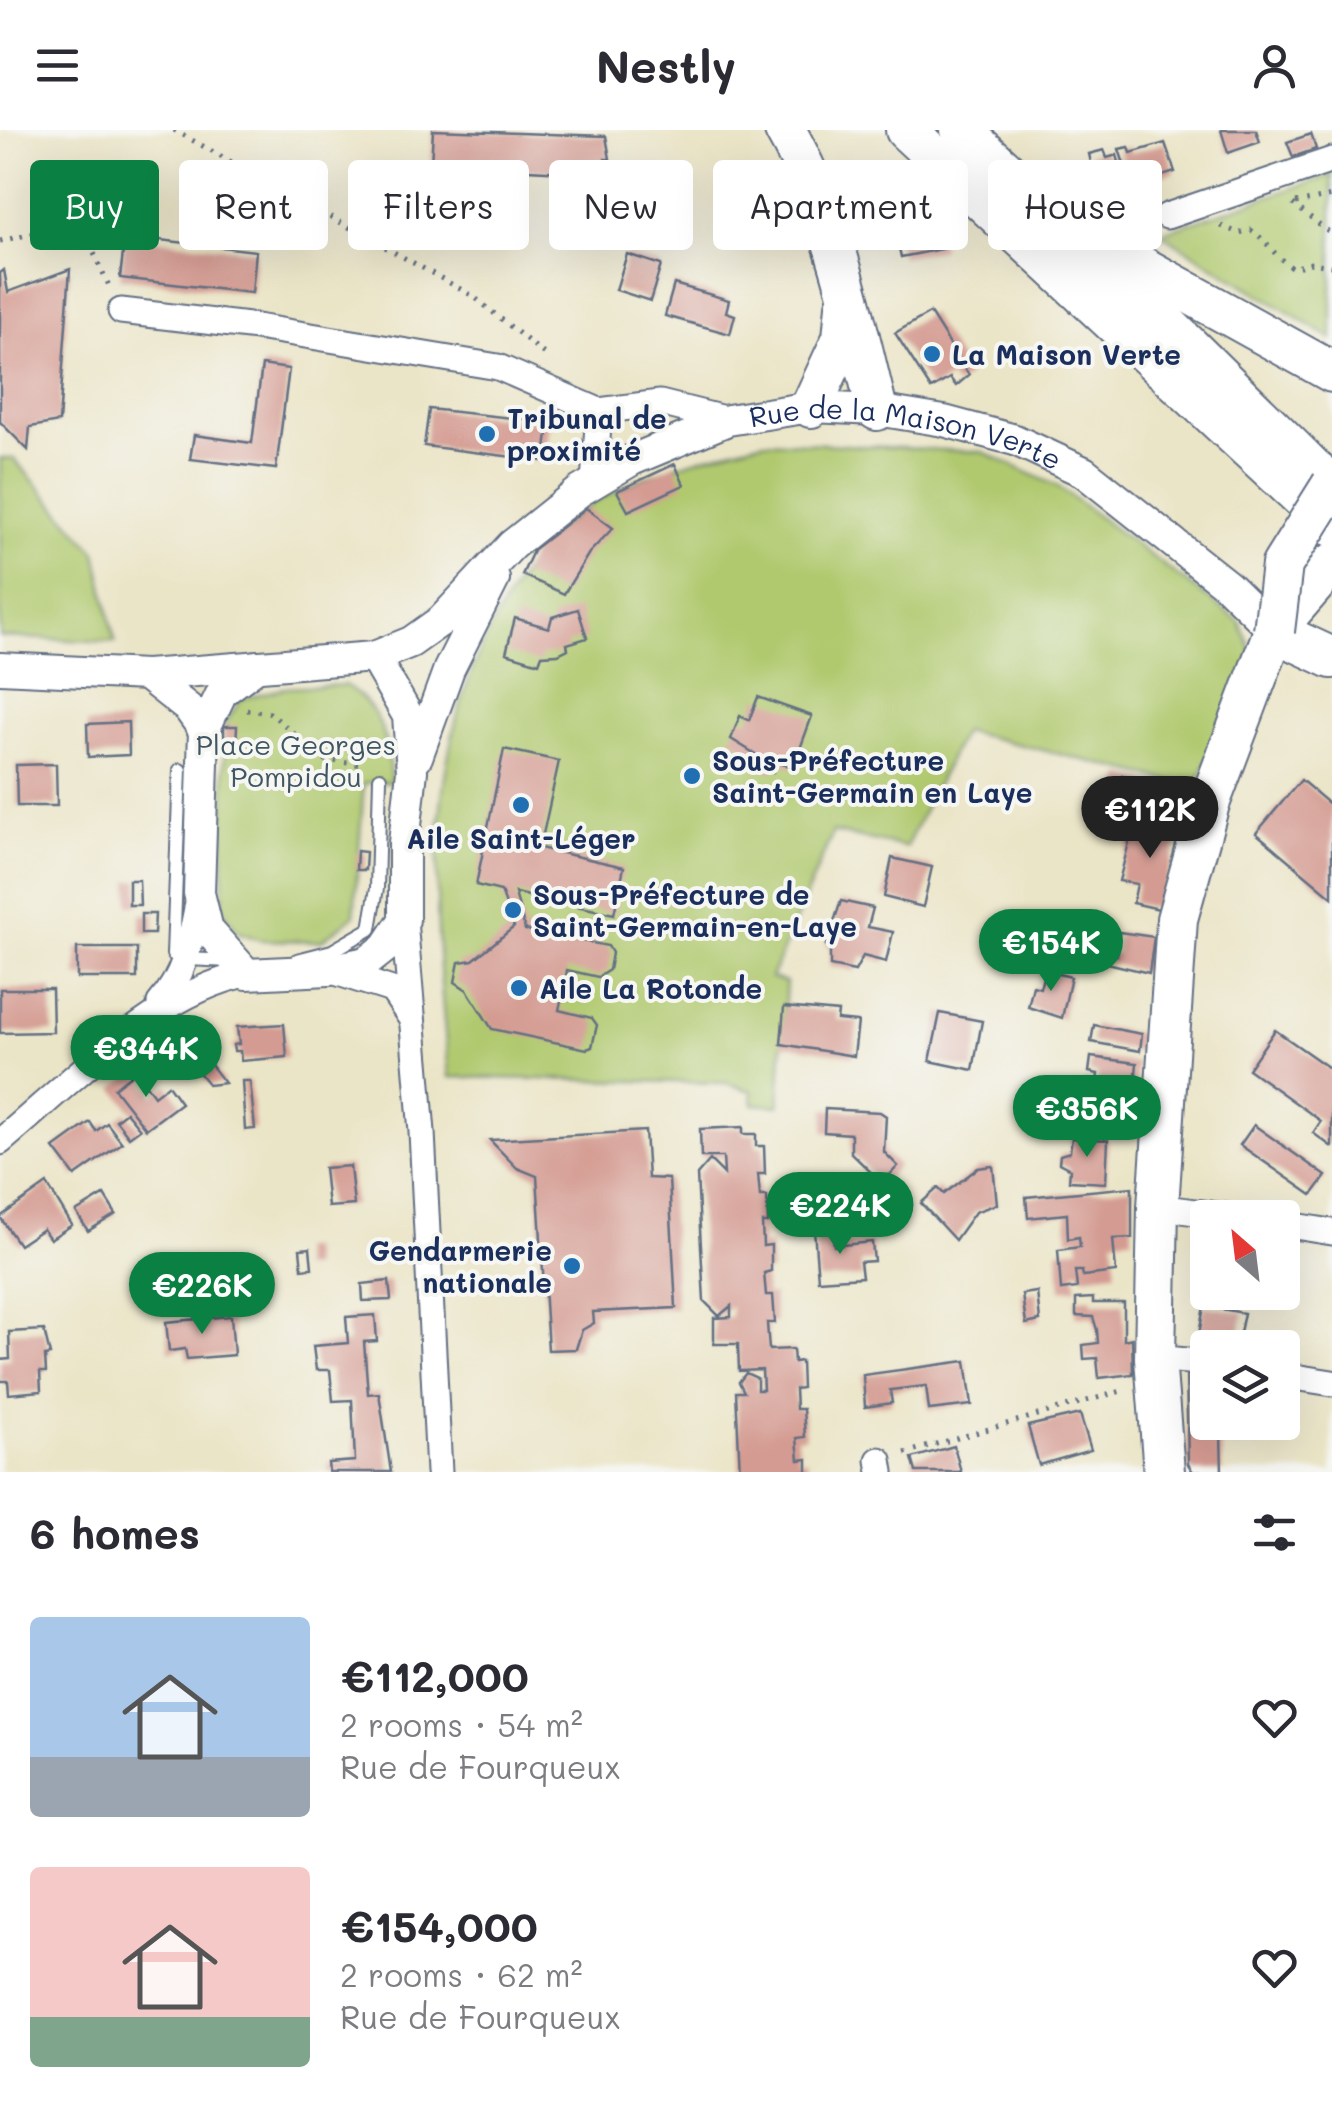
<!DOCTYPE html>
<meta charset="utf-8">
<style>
:root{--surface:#fff;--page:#f7f7f7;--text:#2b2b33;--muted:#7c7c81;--accent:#0b8043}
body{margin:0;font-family:Mali,sans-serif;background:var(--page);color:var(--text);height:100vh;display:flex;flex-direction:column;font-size:38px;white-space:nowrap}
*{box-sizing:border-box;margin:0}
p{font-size:32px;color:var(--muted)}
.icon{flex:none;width:55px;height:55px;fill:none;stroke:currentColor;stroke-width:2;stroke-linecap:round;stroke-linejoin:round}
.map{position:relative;height:1342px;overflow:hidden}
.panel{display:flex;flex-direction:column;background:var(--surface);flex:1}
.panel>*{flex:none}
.hud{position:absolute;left:30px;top:30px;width:1272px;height:90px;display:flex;gap:20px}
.needle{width:65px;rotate:332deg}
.buttons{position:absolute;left:1190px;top:1070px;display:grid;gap:20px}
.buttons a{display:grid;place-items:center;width:110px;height:110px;border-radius:10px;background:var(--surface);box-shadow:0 10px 40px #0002;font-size:50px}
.price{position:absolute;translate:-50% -85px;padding:0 22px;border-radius:35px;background:var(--accent);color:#fff;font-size:32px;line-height:65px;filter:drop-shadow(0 2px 5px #0008)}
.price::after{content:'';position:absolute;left:50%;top:60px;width:30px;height:22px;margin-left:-15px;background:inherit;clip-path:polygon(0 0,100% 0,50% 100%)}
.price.active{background:#222;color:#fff}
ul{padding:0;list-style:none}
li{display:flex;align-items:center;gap:30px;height:250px;padding:0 30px}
li span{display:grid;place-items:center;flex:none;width:280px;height:200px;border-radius:10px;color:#555}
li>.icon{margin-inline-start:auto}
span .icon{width:120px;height:120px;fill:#fffc;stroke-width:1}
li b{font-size:42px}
h2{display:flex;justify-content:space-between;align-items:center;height:120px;padding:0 30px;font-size:42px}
.pill{padding:0 35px;border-radius:10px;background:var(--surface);box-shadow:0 10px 40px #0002;font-size:35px;line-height:90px}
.pill.active{background:var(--accent);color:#fff}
header{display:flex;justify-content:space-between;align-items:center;height:130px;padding:0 30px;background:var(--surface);font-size:45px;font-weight:700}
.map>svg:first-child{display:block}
</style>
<header><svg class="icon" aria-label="menu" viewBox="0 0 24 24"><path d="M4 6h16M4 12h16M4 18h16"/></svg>Nestly<svg class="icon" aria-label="person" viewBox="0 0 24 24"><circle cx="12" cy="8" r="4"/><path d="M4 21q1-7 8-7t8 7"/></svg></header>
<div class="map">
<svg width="1332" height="1342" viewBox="0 0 1332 1342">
<rect width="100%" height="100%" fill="#f6f6f2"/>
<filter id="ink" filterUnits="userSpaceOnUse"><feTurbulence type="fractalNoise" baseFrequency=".01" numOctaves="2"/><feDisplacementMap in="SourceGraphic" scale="20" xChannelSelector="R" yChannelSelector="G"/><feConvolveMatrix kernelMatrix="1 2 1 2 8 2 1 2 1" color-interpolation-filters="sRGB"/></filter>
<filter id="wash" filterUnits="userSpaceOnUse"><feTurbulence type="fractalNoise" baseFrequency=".0048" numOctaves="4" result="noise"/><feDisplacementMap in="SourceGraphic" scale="40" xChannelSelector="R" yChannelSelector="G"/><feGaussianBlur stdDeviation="2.25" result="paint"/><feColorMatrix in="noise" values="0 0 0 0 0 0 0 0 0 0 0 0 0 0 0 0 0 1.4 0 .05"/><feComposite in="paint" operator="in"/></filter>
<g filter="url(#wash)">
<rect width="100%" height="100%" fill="#ebe5c8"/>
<g fill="#b0c96e" stroke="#667c66" stroke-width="2.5">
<polygon points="1332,45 1332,209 1160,103"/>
<path d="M764,311L983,322L1057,356L1240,492L1252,523L1196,657L963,601L906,717L833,702L771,848L786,852L779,976L753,974L752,961L726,953L449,947C433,778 418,611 512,460C528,436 539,414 562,395C621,348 693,329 764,311Z"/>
<polygon points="0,328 14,329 96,422 115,512 0,507"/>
<path d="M345,555C383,579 387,610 391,652L364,653L354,786L321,811L260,810L238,802L223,780L225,594L241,569L285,558Z"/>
</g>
<g id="blocks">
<g fill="#d49b92">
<polygon points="433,0 606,6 610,29 605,29 604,44 431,35"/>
<polygon points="1221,0 1256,0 1260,12 1228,23"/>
<polygon points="1311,4 1316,19 1293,27 1287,12"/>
<polygon points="1165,13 1175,42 1131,56 1119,19 1129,17 1131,23"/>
<polygon points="1104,20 1107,28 1117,25 1126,57 1101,70 1100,65 1093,68 1084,35 1091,33 1089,24"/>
<polygon points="913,61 915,67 928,64 942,119 901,127 889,74 904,70 903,63"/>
<polygon points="125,106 256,121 252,163 120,148"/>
<polygon points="627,124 661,135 650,171 616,160"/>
<polygon points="70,139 59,292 30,297 28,320 0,292 0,143 4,140 8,162"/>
<polygon points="674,154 729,170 726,182 735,185 730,204 665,186"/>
<polygon points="930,183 969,245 956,256 950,248 931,259 895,203"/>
<polygon points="262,235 289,239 276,339 190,329 194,305 252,313"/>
<polygon points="429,279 549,292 545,331 424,316"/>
<polygon points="675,334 684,355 628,381 617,361"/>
<polygon points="586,378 613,398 589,423 564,464 522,445 534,419"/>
<polygon points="578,479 587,508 567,514 568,519 558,524 542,525 539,533 506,523 515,488 549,498 552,487"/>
<polygon points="758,567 812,586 793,638 777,632 773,642 753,634 757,625 731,609 740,586 749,590"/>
<polygon points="128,592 129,625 88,627 87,594"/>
<polygon points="224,596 237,596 236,617 224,616"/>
<polygon points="504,619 559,631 540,718 624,737 614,784 515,763 525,800 608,816 612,823 609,840 598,847 567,840 565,852 576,859 574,869 561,871 559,880 592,888 597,895 592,917 587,919 492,899 467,860 455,852 459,832 473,830 514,797 501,761 476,755"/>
<polygon points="56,634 57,676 17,676 16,635"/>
<polygon points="1122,645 1147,652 1140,683 1114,675"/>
<polygon points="1301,650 1332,676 1332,767 1256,703"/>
<polygon points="1135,690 1181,699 1159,779 1133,773 1137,754 1119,751"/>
<polygon points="357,721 366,722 365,740 356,740"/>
<polygon points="892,728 932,737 923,777 884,767"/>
<polygon points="129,750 139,750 140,775 129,775"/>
<polygon points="841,771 873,778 868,797 893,802 886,832 863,826 855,841 830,836 830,816 826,815"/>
<polygon points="141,784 155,784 154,804 141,804"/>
<polygon points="1070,801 1095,807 1092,819 1117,825 1119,802 1154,807 1149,843 1065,823"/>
<rect x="77" y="818" width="60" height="30"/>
<polygon points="1045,841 1071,847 1062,888 1028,877 1033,856 1040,858"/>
<polygon points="0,859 52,859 53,902 0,903"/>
<polygon points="784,877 838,882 837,890 858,892 854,926 781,914"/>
<polygon points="940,883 982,891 973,940 930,931"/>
<polygon points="284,894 287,927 241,931 240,921 234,921 233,915 239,914 237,897"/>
<polygon points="1094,895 1142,904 1140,921 1091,912"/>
<polygon points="1275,900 1332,940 1332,1017 1313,1003 1321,991 1248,939"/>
<polygon points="1091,927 1137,933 1131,994 1079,988 1084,951 1097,953 1098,944 1089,942"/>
<polygon points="208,931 225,953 209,955 196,939"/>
<polygon points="136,941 154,966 168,955 181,973 146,999 114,958"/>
<polygon points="242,951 250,951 255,999 245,1000"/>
<polygon points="825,979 880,982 886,986 884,1022 898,1036 882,1053 851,1023 851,1004 824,1002"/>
<polygon points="126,982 140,999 129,1007 116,990"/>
<polygon points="90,992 96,1001 107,993 122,1013 75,1046 54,1018"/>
<polygon points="1254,995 1326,1046 1312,1065 1240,1015"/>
<polygon points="743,997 743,1004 756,1004 756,1016 764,1016 765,1044 758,1044 760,1066 767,1066 768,1093 762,1093 763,1116 771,1115 771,1141 764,1143 766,1165 773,1165 775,1193 767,1193 769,1220 793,1219 794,1232 801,1231 802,1258 795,1259 796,1279 803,1279 805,1307 797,1308 799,1330 807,1329 807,1342 740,1342 736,1262 744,1262 739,1252 746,1243 757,1248 757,1260 763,1260 762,1240 739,1241 738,1214 714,1214 714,1188 731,1187 731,1176 719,1186 704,1171 697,1045 710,1030 724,1044 723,1027 701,1027 700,999"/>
<polygon points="645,1001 648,1048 669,1049 676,1178 593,1182 594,1193 582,1200 576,1219 548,1220 537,1046 517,1038 490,1010"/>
<polygon points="1072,1008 1108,1010 1106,1053 1069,1051 1070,1039 1059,1033 1060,1025 1070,1022"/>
<polygon points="350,1036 354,1075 328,1077 324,1038"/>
<polygon points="993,1036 997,1074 975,1082 955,1110 921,1073 938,1058 944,1064 978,1038"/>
<polygon points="47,1054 72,1095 50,1109 43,1099 19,1115 0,1087"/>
<polygon points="1132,1057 1132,1108 1113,1109 1116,1142 1083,1146 1082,1141 1075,1141 1077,1158 1061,1160 1058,1120 1080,1117 1079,1107 1068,1109 1067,1084 1028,1088 1026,1067"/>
<polygon points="104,1065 116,1084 88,1101 76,1082"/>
<polygon points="832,1097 834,1116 872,1112 874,1131 860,1132 862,1147 818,1150 814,1099"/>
<polygon points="1203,1106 1208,1107 1208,1140 1198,1139"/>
<polygon points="310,1118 312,1138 302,1139 300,1119"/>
<polygon points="389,1151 391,1170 363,1171 362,1154"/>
<polygon points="1037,1162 1040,1191 1026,1194 1022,1164"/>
<polygon points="1093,1168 1093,1173 1124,1173 1124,1210 1132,1208 1133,1244 1099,1248 1097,1228 1084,1229 1083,1215 1098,1213 1097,1200 1093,1187 1076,1186 1076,1169"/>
<polygon points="1204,1176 1244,1183 1237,1217 1198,1210"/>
<polygon points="375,1185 377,1211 364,1212 368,1264 379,1263 391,1342 329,1342 328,1333 355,1331 352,1270 333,1271 330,1240 316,1240 313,1216 348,1213 346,1187"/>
<polygon points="231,1186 234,1225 187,1229 185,1219 169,1221 166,1192"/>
<polygon points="44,1200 50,1225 45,1226 46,1242 40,1242 41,1261 9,1264 8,1251 0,1251 0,1230 10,1229 9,1202"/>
<polygon points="966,1231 972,1275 929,1280 926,1256 890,1260 892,1273 865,1277 863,1245"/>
<polygon points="1186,1239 1207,1244 1207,1305 1221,1305 1222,1342 1193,1342 1188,1334"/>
<polygon points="1080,1284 1091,1320 1039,1335 1028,1296"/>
<polygon points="954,1316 961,1342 916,1342 912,1328"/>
</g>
</g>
</g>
<g filter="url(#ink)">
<use href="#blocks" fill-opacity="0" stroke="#646f83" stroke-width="2.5"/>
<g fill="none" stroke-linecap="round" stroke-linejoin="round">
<g stroke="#646f83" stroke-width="16">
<g id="service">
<polyline points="180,640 173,824 187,829 230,831"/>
<polyline points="297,830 332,821 370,799 377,758 380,648"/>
</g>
</g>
<g stroke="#646f83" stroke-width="29">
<g id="minor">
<polyline points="1167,86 1332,30"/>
<polyline points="121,181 257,197 498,237 599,281 660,273 728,290"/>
<polyline points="594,353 599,281"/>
<polyline points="404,790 422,1002 439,1342"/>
<polyline points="329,840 392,860 411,888"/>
<path d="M160,873C187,843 191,807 199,768"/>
<path d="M0,1012C69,954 158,861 247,844"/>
<polyline points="1158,1077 1241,1088"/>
<polyline points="1282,1094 1332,1102"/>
<polyline points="1155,1228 1208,1233"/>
<polyline points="1282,1245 1332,1253"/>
<polyline points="879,1330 881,1342"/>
</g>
</g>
<g stroke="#646f83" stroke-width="34">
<g id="tertiary">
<polyline points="257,536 222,562 204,600 199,763 208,800 247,844 329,840 367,832 386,817 404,790 404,713 412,641 408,586 374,527"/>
<path id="s1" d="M0,538L146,545L374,527L411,512L442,490L512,415L580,361L632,330L728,290L811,277L877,280L944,291L1015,310L1084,342L1228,456L1274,501"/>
<polyline points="146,545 189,579 204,600"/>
<polyline points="417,627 449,539 494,449"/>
</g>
</g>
<g stroke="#646f83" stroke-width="44">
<g id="primary">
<path d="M785,0C833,84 854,187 877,280"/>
<polyline points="906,0 1332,396"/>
<polyline points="961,0 1066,95 1332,357"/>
<polyline points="1108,118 1332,242"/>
<polyline points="811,277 843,208 846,176"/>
<polyline points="1274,501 1332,528"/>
<polyline points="1164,1342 1155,1228 1158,1077 1177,789 1209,674 1274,501 1332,434"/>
</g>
</g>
<g stroke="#646f83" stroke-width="5" stroke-dasharray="2.5 8" stroke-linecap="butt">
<polyline points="174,0 473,166 549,228"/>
<polyline points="1296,73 1332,66"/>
<polyline points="1293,74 1332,104"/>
<path d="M1221,96L1239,103L1251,100C1269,112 1274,127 1293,138L1311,133L1332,136"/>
<polyline points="0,111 80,93 111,160"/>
<polyline points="247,580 270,583 326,630 363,635"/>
<polyline points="905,1323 1125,1260"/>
</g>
<use href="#service" stroke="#fff" stroke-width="12"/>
<use href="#minor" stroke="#fff" stroke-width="25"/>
<use href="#tertiary" stroke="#fff" stroke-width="30"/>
<use href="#primary" stroke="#fff" stroke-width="40"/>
<g stroke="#646f83" stroke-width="44" stroke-linecap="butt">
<polyline id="primary-bridge" points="1274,501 1282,435 1332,355"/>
</g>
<use href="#primary-bridge" stroke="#fff" stroke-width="40"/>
</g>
</g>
<g fill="#1f6fb2" stroke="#f6f6f2" stroke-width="4">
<circle cx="932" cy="224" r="10"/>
<circle cx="487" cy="304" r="10"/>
<circle cx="692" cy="646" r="10"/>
<circle cx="521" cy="675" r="10"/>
<circle cx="513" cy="780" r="10"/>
<circle cx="519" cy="858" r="10"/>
<circle cx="572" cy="1136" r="10"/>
</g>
<g text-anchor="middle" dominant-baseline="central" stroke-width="8" stroke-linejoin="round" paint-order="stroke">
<g font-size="28" font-weight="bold" fill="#1b2f5e" stroke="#f6f6f2" text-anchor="start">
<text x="952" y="224">La Maison Verte</text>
<text x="507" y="288">Tribunal de<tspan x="507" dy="32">proximité</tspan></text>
<text x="712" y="630">Sous-Préfecture<tspan x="712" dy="32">Saint-Germain en Laye</tspan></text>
<text x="521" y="708" text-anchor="middle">Aile Saint-Léger</text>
<text x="533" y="764">Sous-Préfecture de<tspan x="533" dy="32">Saint-Germain-en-Laye</tspan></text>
<text x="539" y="858">Aile La Rotonde</text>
<text x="552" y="1120" text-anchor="end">Gendarmerie<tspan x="552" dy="32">nationale</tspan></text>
</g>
<g font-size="28" fill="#1b2f5e" stroke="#f6f6f2">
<text stroke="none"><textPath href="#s1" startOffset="988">Rue de la Maison Verte</textPath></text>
</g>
<g font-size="28" fill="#405662" stroke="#f6f6f2">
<text x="296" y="614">Place Georges<tspan x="296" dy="32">Pompidou</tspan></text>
</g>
</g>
</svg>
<div class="buttons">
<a><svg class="needle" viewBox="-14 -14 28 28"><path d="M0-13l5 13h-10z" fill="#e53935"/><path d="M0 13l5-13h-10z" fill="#7c7c81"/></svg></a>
<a><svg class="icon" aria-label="layers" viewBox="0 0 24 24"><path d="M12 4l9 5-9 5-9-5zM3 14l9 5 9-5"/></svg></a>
</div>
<b class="price active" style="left:1150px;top:731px">€112K</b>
<b class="price" style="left:1051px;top:864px">€154K</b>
<b class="price" style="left:146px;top:970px">€344K</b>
<b class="price" style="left:1087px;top:1030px">€356K</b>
<b class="price" style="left:840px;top:1127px">€224K</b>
<b class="price" style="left:202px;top:1207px">€226K</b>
<div class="hud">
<a class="pill active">Buy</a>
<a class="pill">Rent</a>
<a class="pill">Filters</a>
<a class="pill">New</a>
<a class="pill">Apartment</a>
<a class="pill">House</a>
</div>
</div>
<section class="panel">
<h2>6 homes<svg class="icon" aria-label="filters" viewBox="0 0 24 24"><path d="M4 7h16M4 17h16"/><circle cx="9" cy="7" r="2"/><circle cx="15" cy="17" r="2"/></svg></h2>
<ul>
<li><span style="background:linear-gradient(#a9c7e8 70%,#9aa5b1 0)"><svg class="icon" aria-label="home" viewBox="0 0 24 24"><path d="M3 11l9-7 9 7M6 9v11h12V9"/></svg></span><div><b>€112,000</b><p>2 rooms · 54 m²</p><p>Rue de Fourqueux</p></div><svg class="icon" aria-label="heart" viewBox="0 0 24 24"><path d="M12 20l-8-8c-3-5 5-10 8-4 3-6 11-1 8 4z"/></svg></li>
<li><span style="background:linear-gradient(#f6c9c9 75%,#7fa58c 0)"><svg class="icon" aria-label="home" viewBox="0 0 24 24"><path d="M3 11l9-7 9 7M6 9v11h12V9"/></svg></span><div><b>€154,000</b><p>2 rooms · 62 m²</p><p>Rue de Fourqueux</p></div><svg class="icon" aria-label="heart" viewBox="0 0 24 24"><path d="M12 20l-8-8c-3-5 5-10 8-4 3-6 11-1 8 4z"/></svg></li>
</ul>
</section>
